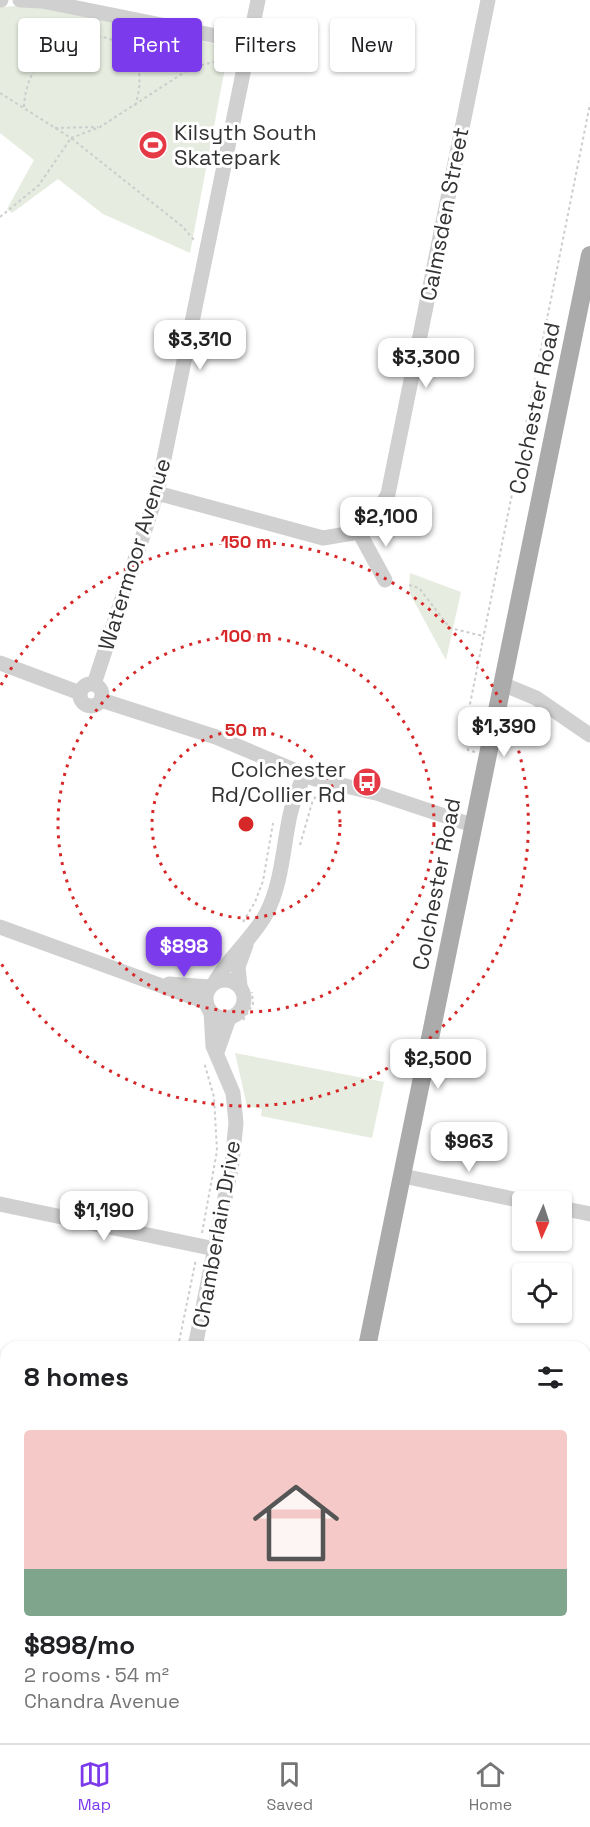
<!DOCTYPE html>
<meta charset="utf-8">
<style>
:root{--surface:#fff;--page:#f6f6f6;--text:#202124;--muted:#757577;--line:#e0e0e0;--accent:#7c3aed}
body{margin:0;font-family:"Space Grotesk",sans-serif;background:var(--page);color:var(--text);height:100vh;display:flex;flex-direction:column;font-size:22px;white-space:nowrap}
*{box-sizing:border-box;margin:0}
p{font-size:20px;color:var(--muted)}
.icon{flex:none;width:33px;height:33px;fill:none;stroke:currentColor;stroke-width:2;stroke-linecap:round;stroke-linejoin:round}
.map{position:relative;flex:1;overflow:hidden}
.side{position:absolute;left:0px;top:1341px;width:591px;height:402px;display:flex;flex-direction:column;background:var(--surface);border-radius:18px 18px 0 0;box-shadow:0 2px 4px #0004}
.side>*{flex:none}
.top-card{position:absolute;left:18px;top:18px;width:555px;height:54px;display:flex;gap:12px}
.needle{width:39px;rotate:183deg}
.tools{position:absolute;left:512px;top:1191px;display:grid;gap:12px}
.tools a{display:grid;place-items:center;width:60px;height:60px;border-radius:6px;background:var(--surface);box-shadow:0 2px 4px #0004;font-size:30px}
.price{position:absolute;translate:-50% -51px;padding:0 14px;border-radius:12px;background:#fff;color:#222;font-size:20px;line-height:39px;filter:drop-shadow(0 2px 3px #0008)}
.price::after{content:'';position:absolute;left:50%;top:36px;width:18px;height:14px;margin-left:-9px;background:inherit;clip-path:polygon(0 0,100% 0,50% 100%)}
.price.on{background:var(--accent);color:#fff}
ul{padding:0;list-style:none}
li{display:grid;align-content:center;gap:12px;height:318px;padding:0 24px}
li span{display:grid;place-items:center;height:186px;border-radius:6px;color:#555}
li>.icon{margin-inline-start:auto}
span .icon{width:108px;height:108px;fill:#fffc;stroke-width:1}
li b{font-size:26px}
h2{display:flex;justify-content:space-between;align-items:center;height:72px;padding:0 24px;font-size:26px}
.pill{padding:0 21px;border-radius:6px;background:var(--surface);box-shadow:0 2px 4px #0004;font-size:21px;line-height:54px}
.pill.on{background:var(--accent);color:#fff}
.tab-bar{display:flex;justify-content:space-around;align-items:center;height:84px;border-top:2px solid var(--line);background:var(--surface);font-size:16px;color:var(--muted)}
.tab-bar a{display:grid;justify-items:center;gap:3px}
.tab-bar .on{color:var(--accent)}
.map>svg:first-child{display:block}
</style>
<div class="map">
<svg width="590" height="1743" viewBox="0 0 590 1743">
<rect width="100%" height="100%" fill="#fff"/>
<g fill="#e6ecdf">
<polygon points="17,6 50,8 229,47 190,253 103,214 58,179 12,213 7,209 34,160 0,133 0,7"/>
<polygon points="410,573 461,592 446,660 409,592"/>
<polygon points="235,1053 384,1082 372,1138 261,1116 262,1109 247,1106"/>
</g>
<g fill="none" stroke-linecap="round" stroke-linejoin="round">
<g stroke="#cdcdcd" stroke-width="2" stroke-dasharray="3 3" stroke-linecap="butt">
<polyline points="127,46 137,35"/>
<polyline points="0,93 71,138 100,127 191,68 233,57"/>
<path d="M24,107C28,13 166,13 135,106"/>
<polyline points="55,128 98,127"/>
<polyline points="0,217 39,185 71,138 183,227 194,240"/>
<polyline points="409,585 419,588 450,628 483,636"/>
<polyline points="475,752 468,750 464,734 590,104"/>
<polyline points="300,845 312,803 317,794"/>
<polyline points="243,922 255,902 263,881 273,823"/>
<polyline points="243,1020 253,1004 252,992"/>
<polyline points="202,1233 217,1151 214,1097 204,1062"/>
<polyline points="178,1347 196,1259"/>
<polyline points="585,1392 590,1390"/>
</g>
<g stroke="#d0d0d0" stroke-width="15">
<polyline points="0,0 1,0"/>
<polyline points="20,0 42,1 251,43"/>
<polyline points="157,493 323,538 359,532 376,515 388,494 488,0"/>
<polyline points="359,532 385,580"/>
<polyline points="0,663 80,693"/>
<polyline points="94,684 157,493 258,0"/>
<polyline points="502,684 536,698 590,735"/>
<circle cx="91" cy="695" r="11"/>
<polyline points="101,700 216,737 315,779 376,793 472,825"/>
<polyline points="0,927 206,1002"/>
<circle cx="225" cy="999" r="19"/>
<path d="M216,980C230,956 253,938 266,914C282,884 283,847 290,815C293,801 299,788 304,775"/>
<polyline points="169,984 210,987"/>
<polyline points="240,986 238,967 246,945"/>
<polyline points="217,1052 229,1018"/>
<polyline points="403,1176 528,1202"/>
<polyline points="0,1204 215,1249"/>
<polyline points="561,1208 590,1214"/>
<polyline points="195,1347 232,1163 236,1123 233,1093 213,1046 211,1013"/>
<polyline points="0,1420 6,1421"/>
<polyline points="585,1516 590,1517"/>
<polyline points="0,1613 6,1615"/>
<polyline points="585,1719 590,1720"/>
<polyline points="496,1743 497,1737"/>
</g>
<g stroke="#ababab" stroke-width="18">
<polyline points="367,1347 590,255"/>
<polyline points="285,1743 287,1737"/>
</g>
</g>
<g fill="none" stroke="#d62828" stroke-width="3" stroke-dasharray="3 6">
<circle cx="246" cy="824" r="94"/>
<circle cx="246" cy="824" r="188"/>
<path d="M1 685A282 282 0 1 1 1 963"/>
</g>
<defs>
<g id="stadium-disc" transform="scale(1.5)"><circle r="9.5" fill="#e63946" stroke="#fff"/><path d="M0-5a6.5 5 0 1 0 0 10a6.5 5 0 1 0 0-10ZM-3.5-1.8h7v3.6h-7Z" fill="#fff"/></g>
<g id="bus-disc" transform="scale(1.5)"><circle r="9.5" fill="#e63946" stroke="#fff"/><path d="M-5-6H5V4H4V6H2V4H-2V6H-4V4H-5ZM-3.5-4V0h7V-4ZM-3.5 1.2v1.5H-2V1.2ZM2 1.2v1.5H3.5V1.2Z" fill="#fff"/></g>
</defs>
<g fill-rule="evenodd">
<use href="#stadium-disc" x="153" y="145"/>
<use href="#bus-disc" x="367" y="782"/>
</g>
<g text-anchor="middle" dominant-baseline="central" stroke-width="6" stroke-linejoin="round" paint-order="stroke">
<g font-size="22" fill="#333" stroke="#fff" text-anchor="start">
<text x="174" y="132">Kilsyth South<tspan x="174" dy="25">Skatepark</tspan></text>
<text x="346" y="769" text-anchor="end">Colchester<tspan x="346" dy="25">Rd/Collier Rd</tspan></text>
</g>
<g font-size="22" fill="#333" stroke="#fff">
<text transform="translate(444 214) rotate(-79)">Calmsden Street</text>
<text transform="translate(534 408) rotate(-78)">Colchester Road</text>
<text transform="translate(134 554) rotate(-73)">Watermoor Avenue</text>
<text transform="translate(436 884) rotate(-79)">Colchester Road</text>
<text transform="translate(216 1234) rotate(-80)">Chamberlain Drive</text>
</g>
</g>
<circle cx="246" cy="824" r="9" fill="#d62828" stroke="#fff" stroke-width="3"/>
<g font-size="18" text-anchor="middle" font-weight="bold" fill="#d62828" stroke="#fff" stroke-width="6" stroke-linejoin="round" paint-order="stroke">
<text x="246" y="548">150 m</text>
<text x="246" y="642">100 m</text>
<text x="246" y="736">50 m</text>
</g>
</svg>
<div class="tools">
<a><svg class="needle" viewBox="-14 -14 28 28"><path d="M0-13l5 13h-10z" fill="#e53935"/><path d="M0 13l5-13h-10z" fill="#757577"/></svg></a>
<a><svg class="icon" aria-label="locate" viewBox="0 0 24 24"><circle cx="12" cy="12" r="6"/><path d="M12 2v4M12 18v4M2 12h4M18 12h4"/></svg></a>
</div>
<b class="price" style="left:200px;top:371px">$3,310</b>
<b class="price" style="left:426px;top:389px">$3,300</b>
<b class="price" style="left:386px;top:548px">$2,100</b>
<b class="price" style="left:504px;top:758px">$1,390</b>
<b class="price on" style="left:184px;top:978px">$898</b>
<b class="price" style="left:438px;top:1090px">$2,500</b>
<b class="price" style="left:469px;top:1173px">$963</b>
<b class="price" style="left:104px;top:1242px">$1,190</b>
<div class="top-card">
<a class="pill">Buy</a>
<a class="pill on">Rent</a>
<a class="pill">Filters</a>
<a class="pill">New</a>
</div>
<section class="side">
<h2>8 homes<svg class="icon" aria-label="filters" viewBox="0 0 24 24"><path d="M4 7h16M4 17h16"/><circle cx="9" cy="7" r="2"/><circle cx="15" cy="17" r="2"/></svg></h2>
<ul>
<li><span style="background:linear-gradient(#f6c9c9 75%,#7fa58c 0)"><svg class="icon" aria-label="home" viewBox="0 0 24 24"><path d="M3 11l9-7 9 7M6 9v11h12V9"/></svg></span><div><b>$898/mo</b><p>2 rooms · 54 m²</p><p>Chandra Avenue</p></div></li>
</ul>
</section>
</div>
<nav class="tab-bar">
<a class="on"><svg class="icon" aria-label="map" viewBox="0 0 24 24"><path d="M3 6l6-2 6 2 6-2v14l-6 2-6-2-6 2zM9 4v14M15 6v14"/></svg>Map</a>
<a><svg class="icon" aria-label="saved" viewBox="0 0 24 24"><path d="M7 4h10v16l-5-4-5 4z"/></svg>Saved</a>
<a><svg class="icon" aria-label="home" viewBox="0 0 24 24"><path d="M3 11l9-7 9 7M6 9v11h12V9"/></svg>Home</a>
</nav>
